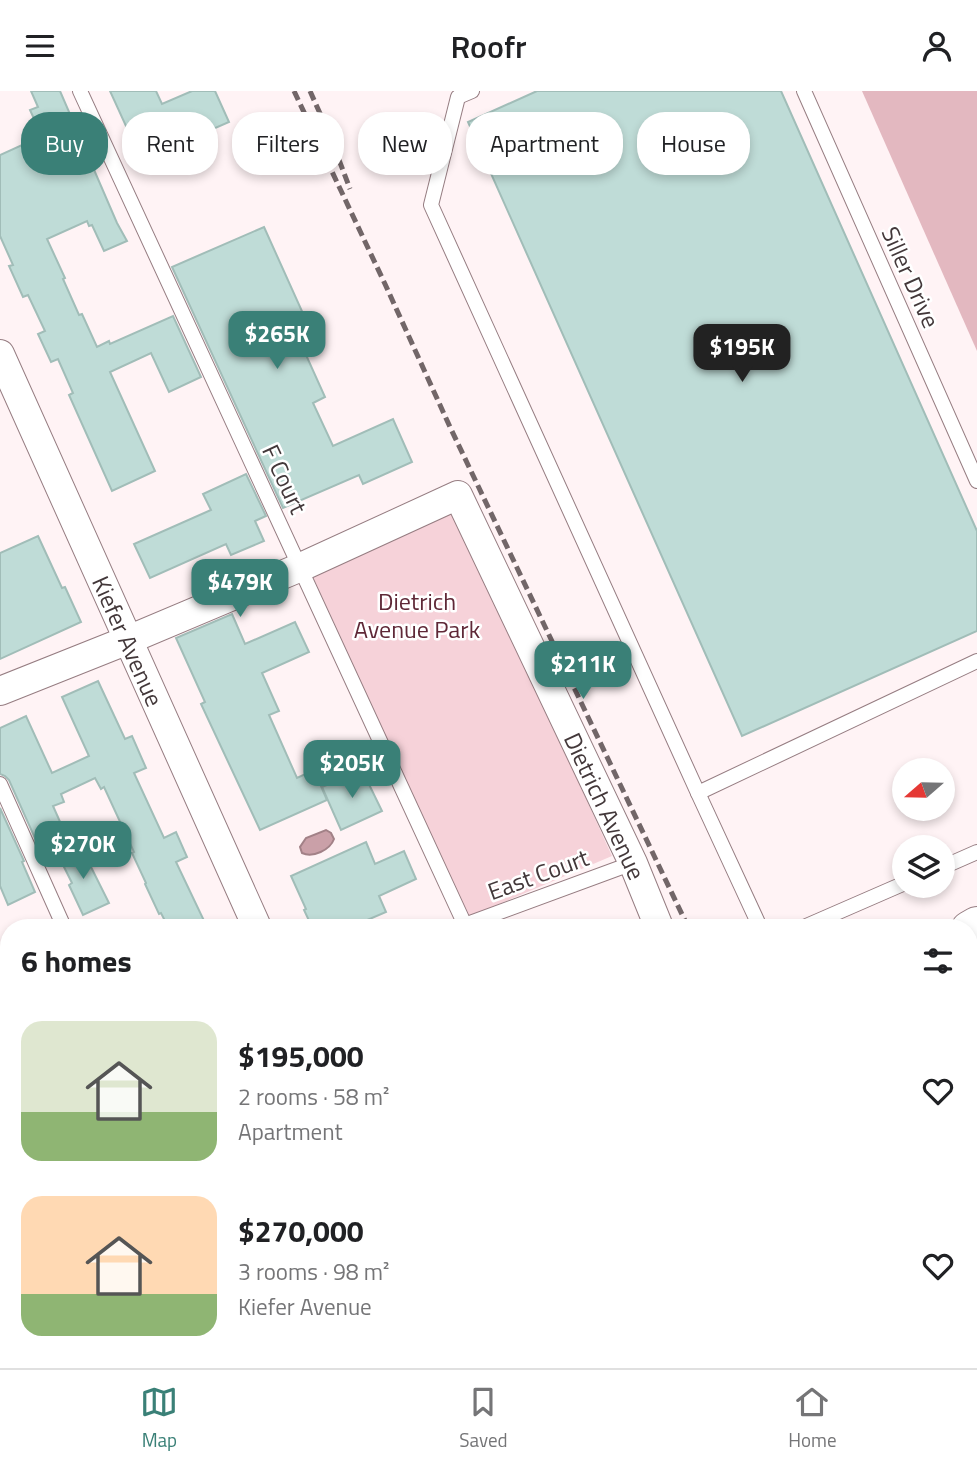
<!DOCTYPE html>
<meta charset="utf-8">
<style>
:root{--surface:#fff;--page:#f2f2f2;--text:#202124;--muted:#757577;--line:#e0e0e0;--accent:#3a8077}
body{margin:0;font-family:"Titillium Web",sans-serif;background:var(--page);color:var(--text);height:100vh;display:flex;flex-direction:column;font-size:26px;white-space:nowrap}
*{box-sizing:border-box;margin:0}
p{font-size:23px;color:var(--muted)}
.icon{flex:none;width:38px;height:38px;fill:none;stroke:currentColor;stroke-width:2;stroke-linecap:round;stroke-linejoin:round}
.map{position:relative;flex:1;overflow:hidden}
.side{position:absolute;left:0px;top:828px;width:978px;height:450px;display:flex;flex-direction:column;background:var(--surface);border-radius:28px 28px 0 0;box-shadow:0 4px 10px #0003}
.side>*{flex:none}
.top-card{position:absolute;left:21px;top:21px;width:936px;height:63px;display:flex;gap:14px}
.needle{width:46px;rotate:250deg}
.fabs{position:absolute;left:892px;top:667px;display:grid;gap:14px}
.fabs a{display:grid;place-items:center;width:63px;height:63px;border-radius:50%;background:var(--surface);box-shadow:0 4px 10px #0003;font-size:35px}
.price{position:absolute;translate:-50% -60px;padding:0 16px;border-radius:14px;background:var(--accent);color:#fff;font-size:23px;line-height:46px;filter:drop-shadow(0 2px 4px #0008)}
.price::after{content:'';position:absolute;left:50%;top:42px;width:21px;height:16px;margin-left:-10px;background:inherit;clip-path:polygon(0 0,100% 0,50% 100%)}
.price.active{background:#222;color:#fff}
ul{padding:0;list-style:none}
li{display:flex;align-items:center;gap:21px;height:175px;padding:0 21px}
li span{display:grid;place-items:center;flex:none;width:196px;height:140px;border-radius:21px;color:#555}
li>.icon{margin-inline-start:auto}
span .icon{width:84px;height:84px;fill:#fffc;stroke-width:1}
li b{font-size:30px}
h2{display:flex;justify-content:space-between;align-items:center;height:84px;padding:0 21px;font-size:30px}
.pill{padding:0 24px;border-radius:28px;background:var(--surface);box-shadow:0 4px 10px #0003;font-size:24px;line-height:63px}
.pill.active{background:var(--accent);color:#fff}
header{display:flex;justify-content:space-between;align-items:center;height:91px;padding:0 21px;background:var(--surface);font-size:32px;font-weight:600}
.tab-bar{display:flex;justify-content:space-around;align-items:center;height:98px;border-top:2px solid var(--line);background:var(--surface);font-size:19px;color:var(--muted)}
.tab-bar a{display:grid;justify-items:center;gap:4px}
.tab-bar .active{color:var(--accent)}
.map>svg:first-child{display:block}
</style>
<header><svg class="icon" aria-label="menu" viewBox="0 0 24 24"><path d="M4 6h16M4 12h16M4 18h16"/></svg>Roofr<svg class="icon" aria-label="person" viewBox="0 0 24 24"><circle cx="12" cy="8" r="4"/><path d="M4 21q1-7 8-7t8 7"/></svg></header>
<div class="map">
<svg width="977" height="1277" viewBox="0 0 977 1277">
<rect width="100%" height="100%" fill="#fff3f5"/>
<polygon fill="#fce5e9" points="977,853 977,1238 970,1223 970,856"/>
<g fill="#f6d2d9">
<polygon points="453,414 612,765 469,826 310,480"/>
<polygon points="654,1269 888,1269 891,1277 658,1277"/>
</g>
<g fill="#e3b8c0">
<polygon points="862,0 977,0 977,260"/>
<polygon points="970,1132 977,1151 977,1231 970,1214"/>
</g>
<path fill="#caa0a8" stroke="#a28187" stroke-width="2" d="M326,739L331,742L334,748C330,759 313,767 302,762L300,756L306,747Z"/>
<g fill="#bfdcd7" stroke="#a1bdb8" stroke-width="2">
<polygon points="31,0 60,0 117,132 127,150 104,160 92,134 89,135 87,130 47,148 65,187 63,188 79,224 82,223 97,256 109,250 110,253 173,225 201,286 169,301 151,262 110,281 155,380 112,400 69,304 73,302 58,268 51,271 38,243 45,240 28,204 23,206 9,175 13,174 0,145 0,64 42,45 30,19 38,16"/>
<polygon points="110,0 156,0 162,13 192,0 215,0 229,31 197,45 196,43 141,68"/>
<polygon points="537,0 781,0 977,440 977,540 742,645 468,31"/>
<polygon points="264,136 319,258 306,264 325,306 313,312 333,355 393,328 412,371 363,393 359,384 283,417 172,176"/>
<polygon points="246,383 266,425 255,430 264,450 231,464 226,453 150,487 134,453 211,419 203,403"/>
<polygon points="38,445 62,497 65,496 81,531 0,568 0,462"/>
<polygon points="232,523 245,553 295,531 309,561 262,582 279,620 269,624 297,687 314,679 327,709 260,739 201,613 205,611 176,547"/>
<polygon points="98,590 125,648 132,645 146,677 134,682 164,747 176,741 187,766 176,771 207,836 168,836 161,822 159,823 145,793 146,792 132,762 134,761 104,696 101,698 95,687 61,703 64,711 53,715 69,751 42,763 9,689 5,685 0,683 0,637 26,625 52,682 89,665 62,606"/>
<polygon points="362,679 382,720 341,739 322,696"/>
<polygon points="0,717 24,770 22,771 35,801 8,814 0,795"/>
<polygon points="366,751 375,773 404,760 416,788 379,805 386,821 351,836 312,836 304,819 306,818 291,785"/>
<polygon points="80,754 109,812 83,824 69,794 72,792 58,764"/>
</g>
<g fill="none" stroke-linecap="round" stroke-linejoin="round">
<g stroke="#967d82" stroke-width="16">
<g id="service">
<polyline points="80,0 465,834"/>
<polyline points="472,0 458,6 431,114 698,702 760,836"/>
<polyline points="804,0 977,390"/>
<polyline points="0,693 64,836"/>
<polyline points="698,702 977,570"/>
<polyline points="943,776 977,761"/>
<polyline points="459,836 633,772"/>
<polyline points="804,836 905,792"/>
<polyline points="970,930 977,926"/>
<polyline points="0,1023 9,1019"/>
</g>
</g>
<g stroke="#967d82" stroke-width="30">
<g id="minor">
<polyline points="0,263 257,836"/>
<polyline points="0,600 128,549 301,476 458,404 633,772 659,836"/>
<polyline points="0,1127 9,1146"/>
<polyline points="64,1269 68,1277"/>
<polyline points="452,1269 456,1277"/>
<polyline points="525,1277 544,1269"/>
</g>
</g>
<g stroke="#967d82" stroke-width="40">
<g id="secondary">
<polyline points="970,839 977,835"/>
<polyline points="0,1264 9,1260"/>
</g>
</g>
<use href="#service" stroke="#fff" stroke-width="14"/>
<use href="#minor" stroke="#fff" stroke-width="28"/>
<use href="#secondary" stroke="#fff" stroke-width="38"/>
<g stroke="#726668" stroke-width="5" stroke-dasharray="10 5" stroke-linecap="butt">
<polyline points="294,0 385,193 450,336 688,836"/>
<polyline points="310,0 330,45 350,98"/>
<polyline points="963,1269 968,1277"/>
</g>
</g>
<g text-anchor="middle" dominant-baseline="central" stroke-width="5" stroke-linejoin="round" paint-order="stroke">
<g font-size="24" fill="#43383a" stroke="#fff">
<text transform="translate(911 186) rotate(66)">Siller Drive</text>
<text transform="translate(285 388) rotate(65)">F Court</text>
<text transform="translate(128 550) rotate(66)">Kiefer Avenue</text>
<text transform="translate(605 715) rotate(65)">Dietrich Avenue</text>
<text transform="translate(538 783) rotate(-20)">East Court</text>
</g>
<g font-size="24" fill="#5f2837" stroke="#fff">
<text x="417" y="510">Dietrich<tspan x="417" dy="28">Avenue Park</tspan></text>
</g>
</g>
</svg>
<div class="fabs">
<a><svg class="needle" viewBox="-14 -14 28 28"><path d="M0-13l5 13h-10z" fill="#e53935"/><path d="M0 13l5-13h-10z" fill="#757577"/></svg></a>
<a><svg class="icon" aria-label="layers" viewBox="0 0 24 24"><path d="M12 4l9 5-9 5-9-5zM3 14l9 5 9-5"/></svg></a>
</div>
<b class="price" style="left:277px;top:280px">$265K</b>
<b class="price active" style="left:742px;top:293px">$195K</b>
<b class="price" style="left:240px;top:528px">$479K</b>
<b class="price" style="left:583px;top:610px">$211K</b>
<b class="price" style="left:352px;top:709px">$205K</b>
<b class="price" style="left:83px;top:790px">$270K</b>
<div class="top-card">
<a class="pill active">Buy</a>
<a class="pill">Rent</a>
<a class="pill">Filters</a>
<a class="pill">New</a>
<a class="pill">Apartment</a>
<a class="pill">House</a>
</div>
<section class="side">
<h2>6 homes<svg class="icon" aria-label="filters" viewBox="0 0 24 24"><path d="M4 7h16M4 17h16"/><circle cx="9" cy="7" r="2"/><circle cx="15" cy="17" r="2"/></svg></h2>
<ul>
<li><span style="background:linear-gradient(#dfe7d0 65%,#8fb573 0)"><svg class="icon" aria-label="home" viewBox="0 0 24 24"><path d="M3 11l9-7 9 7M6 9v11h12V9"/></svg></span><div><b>$195,000</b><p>2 rooms · 58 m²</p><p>Apartment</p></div><svg class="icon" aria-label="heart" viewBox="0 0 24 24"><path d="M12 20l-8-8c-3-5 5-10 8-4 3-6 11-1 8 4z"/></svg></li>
<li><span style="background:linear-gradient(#ffd9b3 70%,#8fb573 0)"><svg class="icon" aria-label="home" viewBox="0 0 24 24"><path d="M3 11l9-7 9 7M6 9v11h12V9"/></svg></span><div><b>$270,000</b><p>3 rooms · 98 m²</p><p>Kiefer Avenue</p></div><svg class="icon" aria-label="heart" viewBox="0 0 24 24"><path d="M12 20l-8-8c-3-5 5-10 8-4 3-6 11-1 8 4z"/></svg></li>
</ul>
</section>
</div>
<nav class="tab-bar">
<a class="active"><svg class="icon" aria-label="map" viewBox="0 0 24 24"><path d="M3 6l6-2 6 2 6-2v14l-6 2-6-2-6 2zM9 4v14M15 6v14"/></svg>Map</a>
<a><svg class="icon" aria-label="saved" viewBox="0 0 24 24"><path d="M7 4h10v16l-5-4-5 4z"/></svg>Saved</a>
<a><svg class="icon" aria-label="home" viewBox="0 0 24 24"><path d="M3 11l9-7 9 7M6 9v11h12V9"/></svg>Home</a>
</nav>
